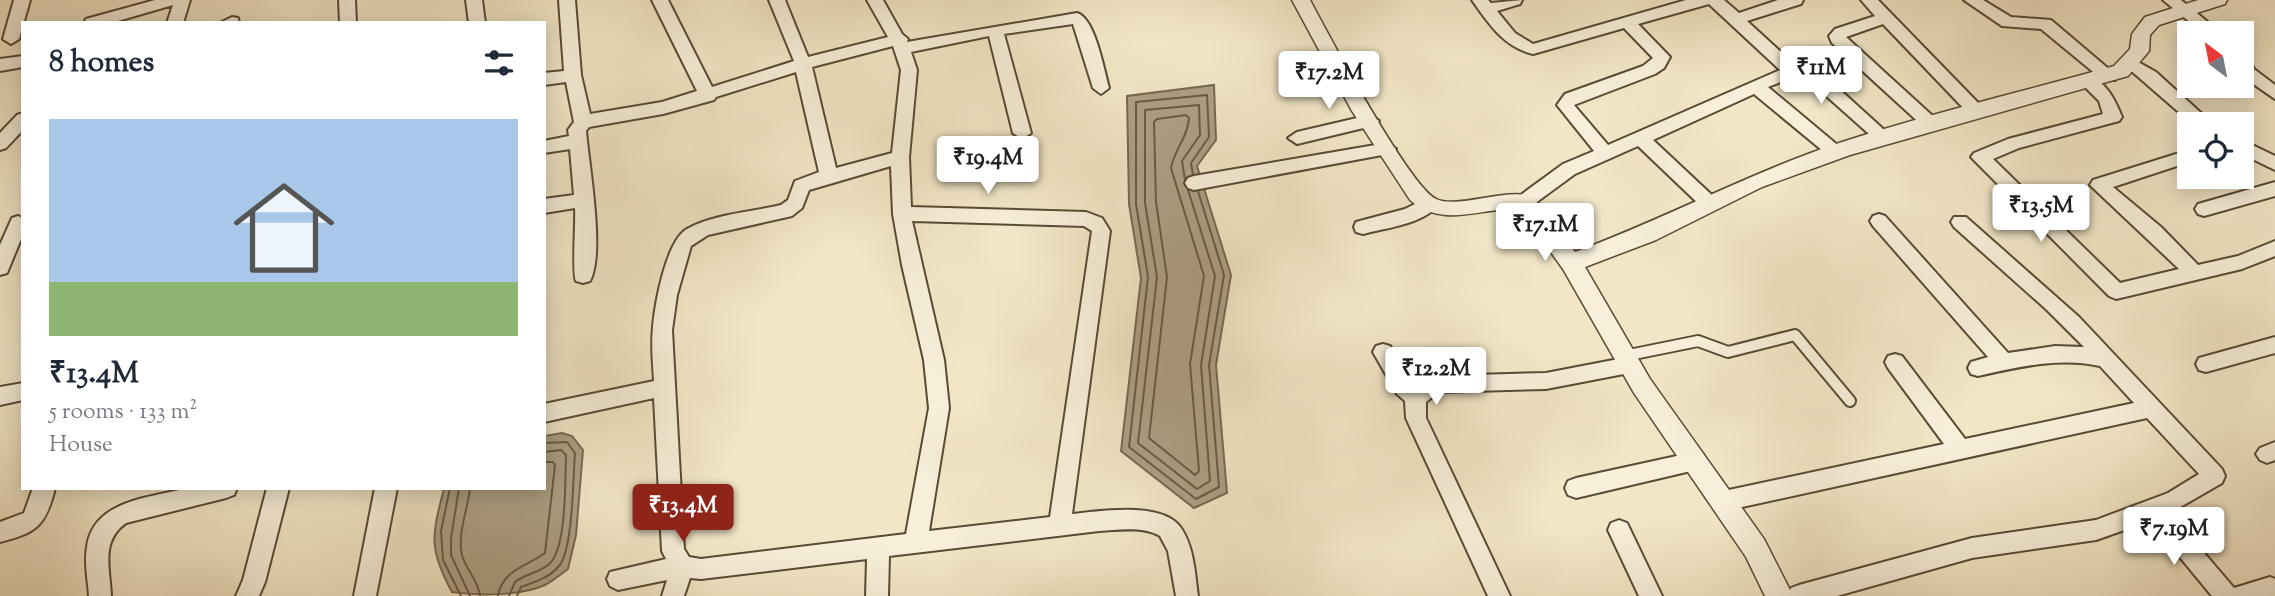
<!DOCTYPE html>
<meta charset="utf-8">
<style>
:root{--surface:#fff;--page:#f6f6f7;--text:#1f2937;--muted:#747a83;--line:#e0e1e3;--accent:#8f2418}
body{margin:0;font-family:"Sorts Mill Goudy",serif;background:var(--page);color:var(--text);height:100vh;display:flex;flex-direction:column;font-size:26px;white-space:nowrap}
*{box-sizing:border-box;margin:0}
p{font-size:23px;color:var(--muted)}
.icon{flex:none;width:38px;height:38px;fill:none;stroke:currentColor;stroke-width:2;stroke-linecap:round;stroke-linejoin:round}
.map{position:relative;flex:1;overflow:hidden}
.panel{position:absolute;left:21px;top:21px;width:525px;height:469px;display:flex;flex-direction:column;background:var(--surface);border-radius:0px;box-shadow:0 4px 18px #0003}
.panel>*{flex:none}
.needle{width:46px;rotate:328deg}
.tools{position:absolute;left:2177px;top:21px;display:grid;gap:14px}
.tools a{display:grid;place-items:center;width:77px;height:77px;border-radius:0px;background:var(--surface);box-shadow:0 4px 18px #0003;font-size:35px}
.price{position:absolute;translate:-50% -60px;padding:0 16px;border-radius:7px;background:#fff;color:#222;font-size:23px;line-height:46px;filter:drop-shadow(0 2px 4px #0008)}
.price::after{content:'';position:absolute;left:50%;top:42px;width:21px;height:16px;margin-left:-10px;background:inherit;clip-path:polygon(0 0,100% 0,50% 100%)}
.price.on{background:var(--accent);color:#fff}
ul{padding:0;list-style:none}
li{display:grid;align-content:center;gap:14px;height:371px;padding:0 28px}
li+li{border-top:2px solid var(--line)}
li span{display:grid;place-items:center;height:217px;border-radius:0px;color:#555}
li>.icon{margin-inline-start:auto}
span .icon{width:126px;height:126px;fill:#fffc;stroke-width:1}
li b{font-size:30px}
h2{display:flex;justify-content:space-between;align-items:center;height:84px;padding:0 28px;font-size:30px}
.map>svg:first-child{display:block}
</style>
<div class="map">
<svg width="2275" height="596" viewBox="0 0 2275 596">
<rect width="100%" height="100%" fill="#f2e6c6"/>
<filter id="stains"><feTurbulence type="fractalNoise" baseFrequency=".00286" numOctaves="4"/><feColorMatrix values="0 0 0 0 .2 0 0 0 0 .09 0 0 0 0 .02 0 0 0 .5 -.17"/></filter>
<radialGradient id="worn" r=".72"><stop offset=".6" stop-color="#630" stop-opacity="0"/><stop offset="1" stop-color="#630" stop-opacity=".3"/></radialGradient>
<g fill="#ad9f84" stroke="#786851" stroke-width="2">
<polygon points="1214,85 1216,140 1197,166 1231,275 1216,365 1227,493 1194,508 1121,451 1141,278 1129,204 1127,96"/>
<path d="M562,433L572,436L583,450L576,535L568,569C561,574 553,581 545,585C520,596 479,596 452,592C428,548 432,536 444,488H544V436Z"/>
</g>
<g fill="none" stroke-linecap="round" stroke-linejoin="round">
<g stroke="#6a5a44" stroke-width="2">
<path d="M1186,115L1189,118C1188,137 1174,150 1171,168L1204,276L1190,364L1199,471L1195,475L1149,438L1167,277L1156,202L1154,122L1157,119Z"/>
<polyline points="1193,175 1191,163 1209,137 1207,95 1136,102 1136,204 1148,277 1129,447 1196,499 1219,487 1209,365 1224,275 1198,191"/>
<polyline points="1185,180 1182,161 1200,135 1199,105 1145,110 1145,203 1157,277 1138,443 1197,489 1210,481 1201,365 1215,276 1188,190"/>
<polyline points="450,488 441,531 443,560 461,596"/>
<polyline points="459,488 451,538 451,555 470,596"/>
<path d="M470,488C468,510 457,533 462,555C466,570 478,580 480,596"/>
<path d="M498,596C502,570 526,567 545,553L555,465L553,462H544"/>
<path d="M509,596L515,582C525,574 539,573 549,564C567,549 565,479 566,455L561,450L544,452"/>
<path d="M517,596L521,587C535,582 549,578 559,566C573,551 573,476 575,453L567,442L544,443"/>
</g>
<g stroke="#5a4a34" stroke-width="14">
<polyline id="service" points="1624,356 1698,341 1728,352 1795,335 1850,401"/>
</g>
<g stroke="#5a4a34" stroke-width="4">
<g id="minor">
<polygon points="14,0 30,0 19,39 11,44 3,39"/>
<polygon points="155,0 190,0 183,23 167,23 173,5 111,23 84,23 86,19"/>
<polygon points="339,0 355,0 356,23 340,23"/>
<polygon points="466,0 482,0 485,23 469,23"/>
<path d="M559,0H575L581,75L590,114L662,102L697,91L652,0H668L712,87L794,61L769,0H785L808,57L888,37L867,0H883L902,34L908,39L907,42L1077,13C1095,18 1104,70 1109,88L1101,94L1093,88L1073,24L1004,34L1031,133L1022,139L1013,133L989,36L911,52L917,70L909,157L911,207L1086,212L1102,218L1110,231L1072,514C1100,511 1163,501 1181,528C1194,547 1195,574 1198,596H1176L1168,551L1160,536C1143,526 1118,530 1099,531L889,556L888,596H866L867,559L701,579L690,578L684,596H662L667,580L618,590L610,586L607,579L610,572L666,559L662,551L654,398L544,422V404L654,381C653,363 651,345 653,327C655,304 666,241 687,229C714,214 751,212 781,205L788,200L795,181L819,172L796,72L716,97L714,100L663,114L589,127L586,131C589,166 605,253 590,281L583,283L576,281C572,274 576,222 575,208L544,213V199L574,195L570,149L544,153V141L569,136L568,130L574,122L566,82L544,85V73L564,71ZM893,46L901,70L892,153L836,168L812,67ZM891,166L893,214L902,265L924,360L929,408L906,534L701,559L689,557L684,549L672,330L677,295L691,246L708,235L792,216L802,208L809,190ZM912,221L1084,226L1092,231L1050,517L929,531L949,408L944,360Z"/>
<path d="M1472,0H1488L1491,3L1522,0L1520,4L1497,11L1515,33L1533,44L1686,0H1724L1739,13L1778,0H1803L1801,4L1747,21L1794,64L1816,68L1893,138L1890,142H1878L1805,77L1796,76L1768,87L1841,148L1844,152L1841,156H1829L1754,94L1653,140L1716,199L1719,204L1716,209H1704L1638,146L1575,174L1530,207H1518L1515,202L1518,197L1563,164L1594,151L1557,105L1565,94L1643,66L1653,58L1624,28L1533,54C1504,47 1489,24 1472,0ZM1709,4L1780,70L1608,145L1574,105L1655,74L1664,68L1670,57L1638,24Z"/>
<polygon points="1861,0 1878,0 1982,107 1984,111 1982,115 1970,115 1883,24 1846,37 1937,120 1940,124 1937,128 1925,128 1832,43 1829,36 1835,29 1875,16"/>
<polygon points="1964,0 1983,0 2011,17 2051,20 2117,76 2115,80 2103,80 2041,29 2002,26"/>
<polygon points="2163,0 2181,0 2221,33 2203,33"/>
<polygon points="232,17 238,18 239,23 220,23"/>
<polygon points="23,56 23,67 0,71 0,59"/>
<polygon points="2242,56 2248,57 2254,69 2275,85 2275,99 2242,76"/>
<polygon points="2129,57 2156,72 2213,124 2194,124 2189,121 2121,62 2123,58"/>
<path d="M2088,76C2107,82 2115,100 2122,117L2119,121L2019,148L1993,159L2120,283L2179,269L2090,185L2093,180L2189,150V162L2113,187L2161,227L2198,265L2238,256L2275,241V256L2242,269L2116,299L2109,296L1971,157L1974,153L2008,139L2103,114L2099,101L2080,82Z"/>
<polygon points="23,113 23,130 6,148 0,150 0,133 17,115"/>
<polygon points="1370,115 1379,121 1376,125 1297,144 1288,138 1297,132"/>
<polygon points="2242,140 2275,156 2275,170 2242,154"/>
<polygon points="1387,143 1396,149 1393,153 1194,190 1188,188 1185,183 1188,178 1194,176"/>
<polygon points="2275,182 2275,196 2204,216 2198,214 2195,209 2198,204"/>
<path d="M1429,197L1435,199L1438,204C1426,224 1384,228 1363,234L1356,232L1354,227L1356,222L1405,209Z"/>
<path d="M1879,214L1885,216L2008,353L2055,346L2084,347L2047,310L1954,227L1951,222L1954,217H1966L2079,317L2222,469L2225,476L2222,483L2170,513L2234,588L2270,577L2275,579V596H2212L2150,521L2096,540L1972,558L1837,596H1788L1791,588L1799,585L1972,538L2096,520L2168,493L2199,474L2147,418L1724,511L1716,508L1713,501L1716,494L1724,491L1944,444L1888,368L1885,362L1888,356L1895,354L1902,356L1965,439L2134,403L2100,366C2059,357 2018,367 1978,376L1971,374L1968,368L1971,362L1988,357L1873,226L1870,221L1873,216Z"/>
<polygon points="18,216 23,218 23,234 7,273 0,275 0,245 12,218"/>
<polygon points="2275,337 2275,353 2206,372 2199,370 2196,364 2199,358"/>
<polygon points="1383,344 1390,346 1416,386 1439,376 1546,373 1629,357 1636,359 1639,365 1636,371 1629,373 1546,389 1439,392 1426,402 1426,418 1510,596 1488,596 1406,418 1405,401 1397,394 1373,352 1376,346"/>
<polygon points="23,383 23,400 0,405 0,387"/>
<polygon points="2275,442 2275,460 2267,463 2260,460 2256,454 2260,448"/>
<polygon points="1695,452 1703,454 1706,461 1703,468 1695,470 1576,498 1568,495 1565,488 1568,481 1576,478"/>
<path d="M33,488H55C46,525 37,533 0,542V522L24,513Z"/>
<path d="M187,488H237L234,495L226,498L126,523C100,541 110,569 111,596H89C88,580 84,563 87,547C93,500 150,498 187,488Z"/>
<polygon points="267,488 289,488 265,582 259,596 236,596 243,580"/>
<polygon points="375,488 397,488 376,596 354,596"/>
<polygon points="1619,520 1627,523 1662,596 1639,596 1608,530 1611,523"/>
</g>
</g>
<g stroke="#5a4a34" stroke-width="3">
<path id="tertiary" d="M1292,0H1310C1328,34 1409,186 1436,199C1458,209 1504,188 1532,196L1575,252C1664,219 1747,174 1836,144C1927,114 2022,92 2114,66L2130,49L2132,34L2145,17L2198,0H2227L2225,4L2159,25L2150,35L2149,51L2128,76L1850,155L1762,187L1656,240L1585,267L1650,379L1764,539L1793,596H1765L1746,557L1634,393L1563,269L1524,215C1503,196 1448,235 1410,200L1352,111Z"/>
</g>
<use href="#service" stroke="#f7efda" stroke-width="10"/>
<use href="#minor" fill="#f7efda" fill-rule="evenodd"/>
<use href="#tertiary" fill="#f7efda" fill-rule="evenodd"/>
</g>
<rect width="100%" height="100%" filter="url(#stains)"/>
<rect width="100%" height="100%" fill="url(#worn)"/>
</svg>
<div class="tools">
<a><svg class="needle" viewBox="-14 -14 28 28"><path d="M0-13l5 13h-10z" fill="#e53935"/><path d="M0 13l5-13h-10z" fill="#747a83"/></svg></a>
<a><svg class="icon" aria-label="locate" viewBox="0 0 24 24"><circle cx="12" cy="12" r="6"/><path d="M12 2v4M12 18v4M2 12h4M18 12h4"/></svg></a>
</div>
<b class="price" style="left:1821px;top:106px">₹11M</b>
<b class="price" style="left:1329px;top:111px">₹17.2M</b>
<b class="price" style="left:988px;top:196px">₹19.4M</b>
<b class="price" style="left:2041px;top:244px">₹13.5M</b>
<b class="price" style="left:1545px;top:263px">₹17.1M</b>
<b class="price" style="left:1436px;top:407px">₹12.2M</b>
<b class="price on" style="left:683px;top:544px">₹13.4M</b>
<b class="price" style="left:2174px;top:567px">₹7.19M</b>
<section class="panel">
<h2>8 homes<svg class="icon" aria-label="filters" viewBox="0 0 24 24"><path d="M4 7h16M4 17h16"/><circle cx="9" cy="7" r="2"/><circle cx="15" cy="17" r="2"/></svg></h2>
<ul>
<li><span style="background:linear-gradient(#a9c7e8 75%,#8fb573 0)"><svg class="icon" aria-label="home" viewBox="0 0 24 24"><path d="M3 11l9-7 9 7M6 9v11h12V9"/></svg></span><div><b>₹13.4M</b><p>5 rooms · 133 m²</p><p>House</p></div></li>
</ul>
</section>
</div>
